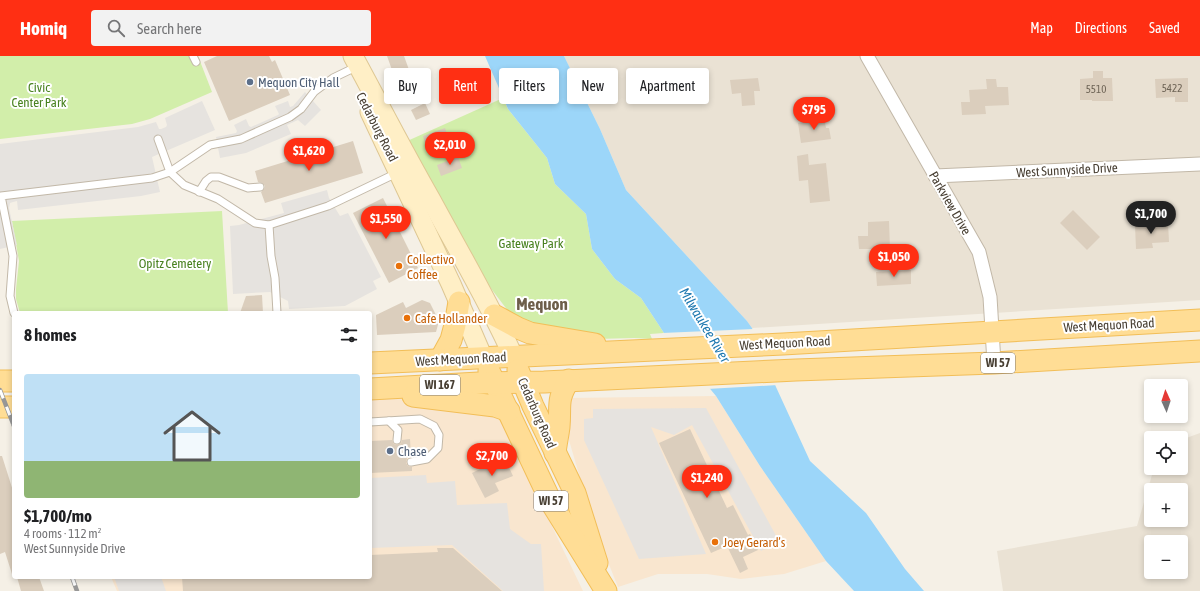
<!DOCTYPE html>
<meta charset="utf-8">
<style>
:root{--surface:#fff;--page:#f2f2f2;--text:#202124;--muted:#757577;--accent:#ff2f13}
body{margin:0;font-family:"Asap Condensed",sans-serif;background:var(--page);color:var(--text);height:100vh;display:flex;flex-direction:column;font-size:15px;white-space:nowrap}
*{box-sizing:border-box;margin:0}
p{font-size:13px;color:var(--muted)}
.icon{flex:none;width:22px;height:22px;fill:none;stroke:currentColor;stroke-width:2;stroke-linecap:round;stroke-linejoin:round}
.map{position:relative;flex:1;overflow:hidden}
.sheet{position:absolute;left:12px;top:255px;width:360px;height:268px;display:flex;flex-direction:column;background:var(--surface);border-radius:4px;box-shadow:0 2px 6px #0003}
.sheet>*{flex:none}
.top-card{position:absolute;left:384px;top:12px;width:380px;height:36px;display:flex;gap:8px}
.needle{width:26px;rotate:357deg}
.controls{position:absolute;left:1144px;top:323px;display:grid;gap:8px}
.controls a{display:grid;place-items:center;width:44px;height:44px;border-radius:4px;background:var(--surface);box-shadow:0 2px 6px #0003;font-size:20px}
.price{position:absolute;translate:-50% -34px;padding:0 9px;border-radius:14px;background:var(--accent);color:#fff;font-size:13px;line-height:26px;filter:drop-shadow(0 1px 2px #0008)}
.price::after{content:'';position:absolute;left:50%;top:24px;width:12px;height:9px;margin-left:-6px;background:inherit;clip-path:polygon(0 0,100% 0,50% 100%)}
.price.current{background:#222;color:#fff}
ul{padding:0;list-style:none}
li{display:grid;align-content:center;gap:8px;height:212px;padding:0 12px}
li span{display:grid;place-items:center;height:124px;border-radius:4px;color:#555}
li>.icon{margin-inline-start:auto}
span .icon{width:72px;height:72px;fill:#fffc;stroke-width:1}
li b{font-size:17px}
h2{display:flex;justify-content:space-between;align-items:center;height:48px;padding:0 12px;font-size:17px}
.pill{padding:0 14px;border-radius:4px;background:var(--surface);box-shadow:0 2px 6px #0003;font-size:14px;line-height:36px}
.pill.current{background:var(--accent);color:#fff}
header{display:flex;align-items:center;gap:24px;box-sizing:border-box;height:56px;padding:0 20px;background:var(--accent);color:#fff}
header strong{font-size:19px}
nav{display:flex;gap:22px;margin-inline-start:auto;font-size:14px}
.search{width:280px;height:36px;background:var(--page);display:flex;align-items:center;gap:10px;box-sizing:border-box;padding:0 14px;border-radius:4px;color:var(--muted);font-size:15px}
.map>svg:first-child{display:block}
</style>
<header>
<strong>Homiq</strong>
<div class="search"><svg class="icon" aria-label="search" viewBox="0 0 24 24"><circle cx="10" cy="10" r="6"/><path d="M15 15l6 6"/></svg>Search here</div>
<nav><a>Map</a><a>Directions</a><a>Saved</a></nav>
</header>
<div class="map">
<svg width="1200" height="535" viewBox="0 0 1200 535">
<rect width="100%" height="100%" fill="#f5f0e6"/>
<g fill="#eae2d4" fill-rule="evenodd">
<polygon points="564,0 1200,0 1200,244 752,272 747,265 626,134 600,73"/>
<path d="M1200,377V535H1003L997,495L1137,470L1154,412H1181V384ZM1151,434H1181V464H1151ZM1151,486H1181V516H1151Z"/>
</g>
<g fill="#f9e6cf">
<polygon points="388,340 489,353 499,360 583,535 117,535 111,521 370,521 370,341"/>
<polygon points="716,340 760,410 826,505 784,518 741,523 707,518 658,518 618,531 596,476 566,374 569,342"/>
</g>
<g fill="#d2eeaa">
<polygon points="0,0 198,0 212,36 150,63 132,68 0,83"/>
<polygon points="503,42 508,53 547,102 555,128 586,158 592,193 615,223 641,242 664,277 650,278 652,283 634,282 595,283 515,264 480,218 405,86"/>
<polygon points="222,155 228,257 20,257 16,243 16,233 19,205 12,165"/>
</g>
<g fill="#e6e3df">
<polygon points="305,36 321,54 305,70 298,64 287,69 291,78 246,97 220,102 216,81 236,77 237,75 234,69 246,63 249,70 251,71 278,59 279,58 275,50 288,45 290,51 293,50"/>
<polygon points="202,45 215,74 152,101 160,136 141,140 18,154 17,145 13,146 10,147 9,152 17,189 0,193 0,88 138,71 156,66 159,73 161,73 166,71 167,69 165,62"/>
<polygon points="327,134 329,142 340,160 348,157 381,221 373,225 377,233 345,250 289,253 288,245 270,236 233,238 230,170 239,169 284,157 281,147"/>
<polygon points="706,352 779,485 761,495 692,369 674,379 651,371 706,498 639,503 584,384 584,363 593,362 593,353"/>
<polygon points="426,419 427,427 455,425 457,449 507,447 510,473 531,488 541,488 544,535 503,535 452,489 370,492 370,422"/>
<polygon points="114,521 161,521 166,535 119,535"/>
</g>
<polygon fill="#9cd6f9" points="485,0 564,0 600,73 626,134 747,265 752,272 776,331 810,405 866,457 905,513 924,535 854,535 826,505 760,410 716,340 664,277 641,242 615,223 592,193 586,158 555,128 547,102 508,53"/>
<polygon fill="#f5f0e6" points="754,273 778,329 707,333 662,277"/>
<g fill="#dbcebd">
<polygon points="217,0 269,0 272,6 275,4 290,39 229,65 204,6"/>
<polygon points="387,0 404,0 412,22 395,28 390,15 392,14"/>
<polygon points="1093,15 1103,15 1103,22 1112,22 1113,45 1092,45 1092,44 1080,44 1080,23 1093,22"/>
<polygon points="758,22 760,35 754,35 755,49 742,50 741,37 732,38 730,24"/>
<polygon points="1188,22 1188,46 1175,46 1175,41 1156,42 1155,23"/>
<polygon points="986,23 996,23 997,31 1008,31 1009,49 985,50 986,58 962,59 961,46 970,46 969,34 987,33"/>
<polygon points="425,47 430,58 416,64 411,54"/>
<polygon points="824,62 826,72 829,72 831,83 801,87 798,67"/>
<polygon points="445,72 448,81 444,82 446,89 430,94 429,90 426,90 423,80"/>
<polygon points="353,85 363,117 265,147 261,136 264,133 265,130 262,127 258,126 255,115"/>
<polygon points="808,98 809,109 826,107 830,145 810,147 808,124 799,125 797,100"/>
<polygon points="458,101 462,112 441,120 437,109"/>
<polygon points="383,142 418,212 389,227 353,157"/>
<polygon points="1073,154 1100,181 1087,194 1060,167"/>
<polygon points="889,165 890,193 859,193 858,180 868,180 868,166"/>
<polygon points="1168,167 1169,186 1152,187 1153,192 1136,193 1135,169"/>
<polygon points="911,214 911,228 877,230 876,216"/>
<polygon points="262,239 263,257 240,257 246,240"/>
<polygon points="422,244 430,247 439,265 436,276 377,279 376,259 403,246 406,252"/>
<polygon points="690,373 727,452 733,449 748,479 750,478 758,494 743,501 748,513 740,517 727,490 711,497 659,387"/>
<polygon points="410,383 411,401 407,402 406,407 408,410 412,411 412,415 370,417 370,385 392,384 394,388 397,389 401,387 402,384"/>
<polygon points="0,400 2,400 14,438 14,517 12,518 5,496 0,498"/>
<polygon points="504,401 513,420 495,427 499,435 485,442 472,417"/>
<polygon points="437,492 453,492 502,535 183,535 182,521 370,521 370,499 438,496"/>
<polygon points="17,521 39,521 44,535 21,535"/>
</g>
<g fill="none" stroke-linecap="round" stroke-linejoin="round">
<g stroke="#c2b8a8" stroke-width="9">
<g id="lane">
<polyline points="193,0 196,6"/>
<polyline points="158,83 170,116 184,129 218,143 255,167 269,169 271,200 275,222 277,257"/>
<polyline points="199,136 206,125 211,121 219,121 248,132 260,131"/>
<polyline points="269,169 328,150 399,116"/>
<polyline points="14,257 10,240 13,200 1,140 152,122 170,116 210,89 241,83 290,61 301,53 314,36 333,22 358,10"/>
<polyline points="389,365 398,374 397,384"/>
<polyline points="370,366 420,363 434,370 439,379 438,392 427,403 411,406"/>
</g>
</g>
<g stroke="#c2b8a8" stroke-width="15">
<g id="street">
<polyline points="867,0 979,196 990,241 994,307"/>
<polyline points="935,120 1200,108"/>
</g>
</g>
<g stroke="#dec793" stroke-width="21">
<g id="secondary">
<path d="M353,0C379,48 404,97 431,144C459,196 489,246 513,300"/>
<polyline points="370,56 451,228 483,302"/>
</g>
</g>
<g stroke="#f2be58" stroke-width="23">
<g id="primary">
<polyline points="494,259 518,272 530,277 595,288"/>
<polyline points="440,304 451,284 455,269 459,246"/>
<polyline points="370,307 783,288 1200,264"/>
<polyline points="518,314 533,350 575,437 597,507"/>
<polyline points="489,315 552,448 606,535"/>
<polyline points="0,325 14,325"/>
<polyline points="370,333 479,327 544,326 796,314 994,307 1200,295"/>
<polyline points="413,340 495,350 509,355"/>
<polyline points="0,351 14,351"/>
<path d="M555,397C556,388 558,379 559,371C561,348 556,345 569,324"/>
</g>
</g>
<use href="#lane" stroke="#fff" stroke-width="7"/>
<use href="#street" stroke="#fff" stroke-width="13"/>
<use href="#secondary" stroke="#ffefc6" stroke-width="19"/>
<use href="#primary" stroke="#ffdd95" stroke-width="21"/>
<g stroke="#979797" stroke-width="4.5">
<g id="rail">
<polyline points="0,334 14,370"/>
<polyline points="72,521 77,535"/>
</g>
</g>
<use href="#rail" stroke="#fff" stroke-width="3" stroke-dasharray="9" stroke-linecap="butt"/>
</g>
<g fill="#5c6f8a" stroke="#fff" stroke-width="1.5">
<circle cx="250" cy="26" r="4"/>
<circle cx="390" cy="395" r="4"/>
</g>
<g fill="#e8710a" stroke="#fff" stroke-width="1.5">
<circle cx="399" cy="210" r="4"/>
<circle cx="407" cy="262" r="4"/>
<circle cx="715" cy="486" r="4"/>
</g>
<g text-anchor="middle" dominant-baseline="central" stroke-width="4" stroke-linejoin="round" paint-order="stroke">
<g font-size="11" fill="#6e6456">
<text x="1172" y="32">5422</text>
<text x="1096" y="33">5510</text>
</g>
<g fill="#fff" stroke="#807971" stroke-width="1">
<rect x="981" y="297" width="34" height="20" rx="3"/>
<rect x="420" y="319" width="40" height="20" rx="3"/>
<rect x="534" y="435" width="34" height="20" rx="3"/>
</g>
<g font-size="12" font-weight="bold" fill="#494034">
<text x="998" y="307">WI 57</text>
<text x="440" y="329">WI 167</text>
<text x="551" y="445">WI 57</text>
</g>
<g font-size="13" fill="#4e5e75" stroke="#fff" text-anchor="start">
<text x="258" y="26">Mequon City Hall</text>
<text x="398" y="395">Chase</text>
</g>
<g font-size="13" fill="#498220" stroke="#fff">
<text x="39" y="31">Civic<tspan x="39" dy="15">Center Park</tspan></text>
<text x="531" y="187">Gateway Park</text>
<text x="175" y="207">Opitz Cemetery</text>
</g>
<g font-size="13" fill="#494034" stroke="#fff">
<text transform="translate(377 71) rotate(63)">Cedarburg Road</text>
<text transform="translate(1067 114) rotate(-3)">West Sunnyside Drive</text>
<text transform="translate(950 147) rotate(60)">Parkview Drive</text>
<text transform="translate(1109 269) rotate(-3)">West Mequon Road</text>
<text transform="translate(785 287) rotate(-3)">West Mequon Road</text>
<text transform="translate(461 303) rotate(-3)">West Mequon Road</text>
<text transform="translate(537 357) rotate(66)">Cedarburg Road</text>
</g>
<g font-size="13" fill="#c56008" stroke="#fff" text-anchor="start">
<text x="407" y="203">Collectivo<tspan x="407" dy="15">Coffee</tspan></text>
<text x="415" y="262">Cafe Hollander</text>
<text x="723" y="486">Joey Gerard’s</text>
</g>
<g font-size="14" font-style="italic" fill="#1e78b0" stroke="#fff">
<text transform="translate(705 269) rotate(59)">Milwaukee River</text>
</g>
<g font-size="17" font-weight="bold" fill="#6d5e4a" stroke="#fff">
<text x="542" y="248">Mequon</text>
</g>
</g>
</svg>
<div class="controls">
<a><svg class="needle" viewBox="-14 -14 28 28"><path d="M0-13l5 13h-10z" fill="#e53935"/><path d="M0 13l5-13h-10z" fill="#757577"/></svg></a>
<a><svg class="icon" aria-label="locate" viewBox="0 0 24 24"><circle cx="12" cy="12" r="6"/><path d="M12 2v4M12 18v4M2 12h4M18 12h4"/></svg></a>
<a>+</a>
<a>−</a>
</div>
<b class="price" style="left:814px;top:75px">$795</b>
<b class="price" style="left:450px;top:110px">$2,010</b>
<b class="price" style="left:309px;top:116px">$1,620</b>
<b class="price current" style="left:1151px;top:179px">$1,700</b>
<b class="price" style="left:386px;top:184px">$1,550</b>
<b class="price" style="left:894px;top:222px">$1,050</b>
<b class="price" style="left:492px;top:421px">$2,700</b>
<b class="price" style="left:707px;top:443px">$1,240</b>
<div class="top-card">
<a class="pill">Buy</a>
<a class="pill current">Rent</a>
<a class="pill">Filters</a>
<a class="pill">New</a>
<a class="pill">Apartment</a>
</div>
<section class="sheet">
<h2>8 homes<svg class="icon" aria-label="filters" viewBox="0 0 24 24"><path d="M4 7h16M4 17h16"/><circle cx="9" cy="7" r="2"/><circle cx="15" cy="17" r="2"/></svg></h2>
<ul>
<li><span style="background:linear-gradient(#bfe0f5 70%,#8fb573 0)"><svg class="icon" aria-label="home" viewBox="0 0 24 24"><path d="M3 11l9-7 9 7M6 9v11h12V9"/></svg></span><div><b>$1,700/mo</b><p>4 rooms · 112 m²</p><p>West Sunnyside Drive</p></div></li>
</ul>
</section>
</div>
